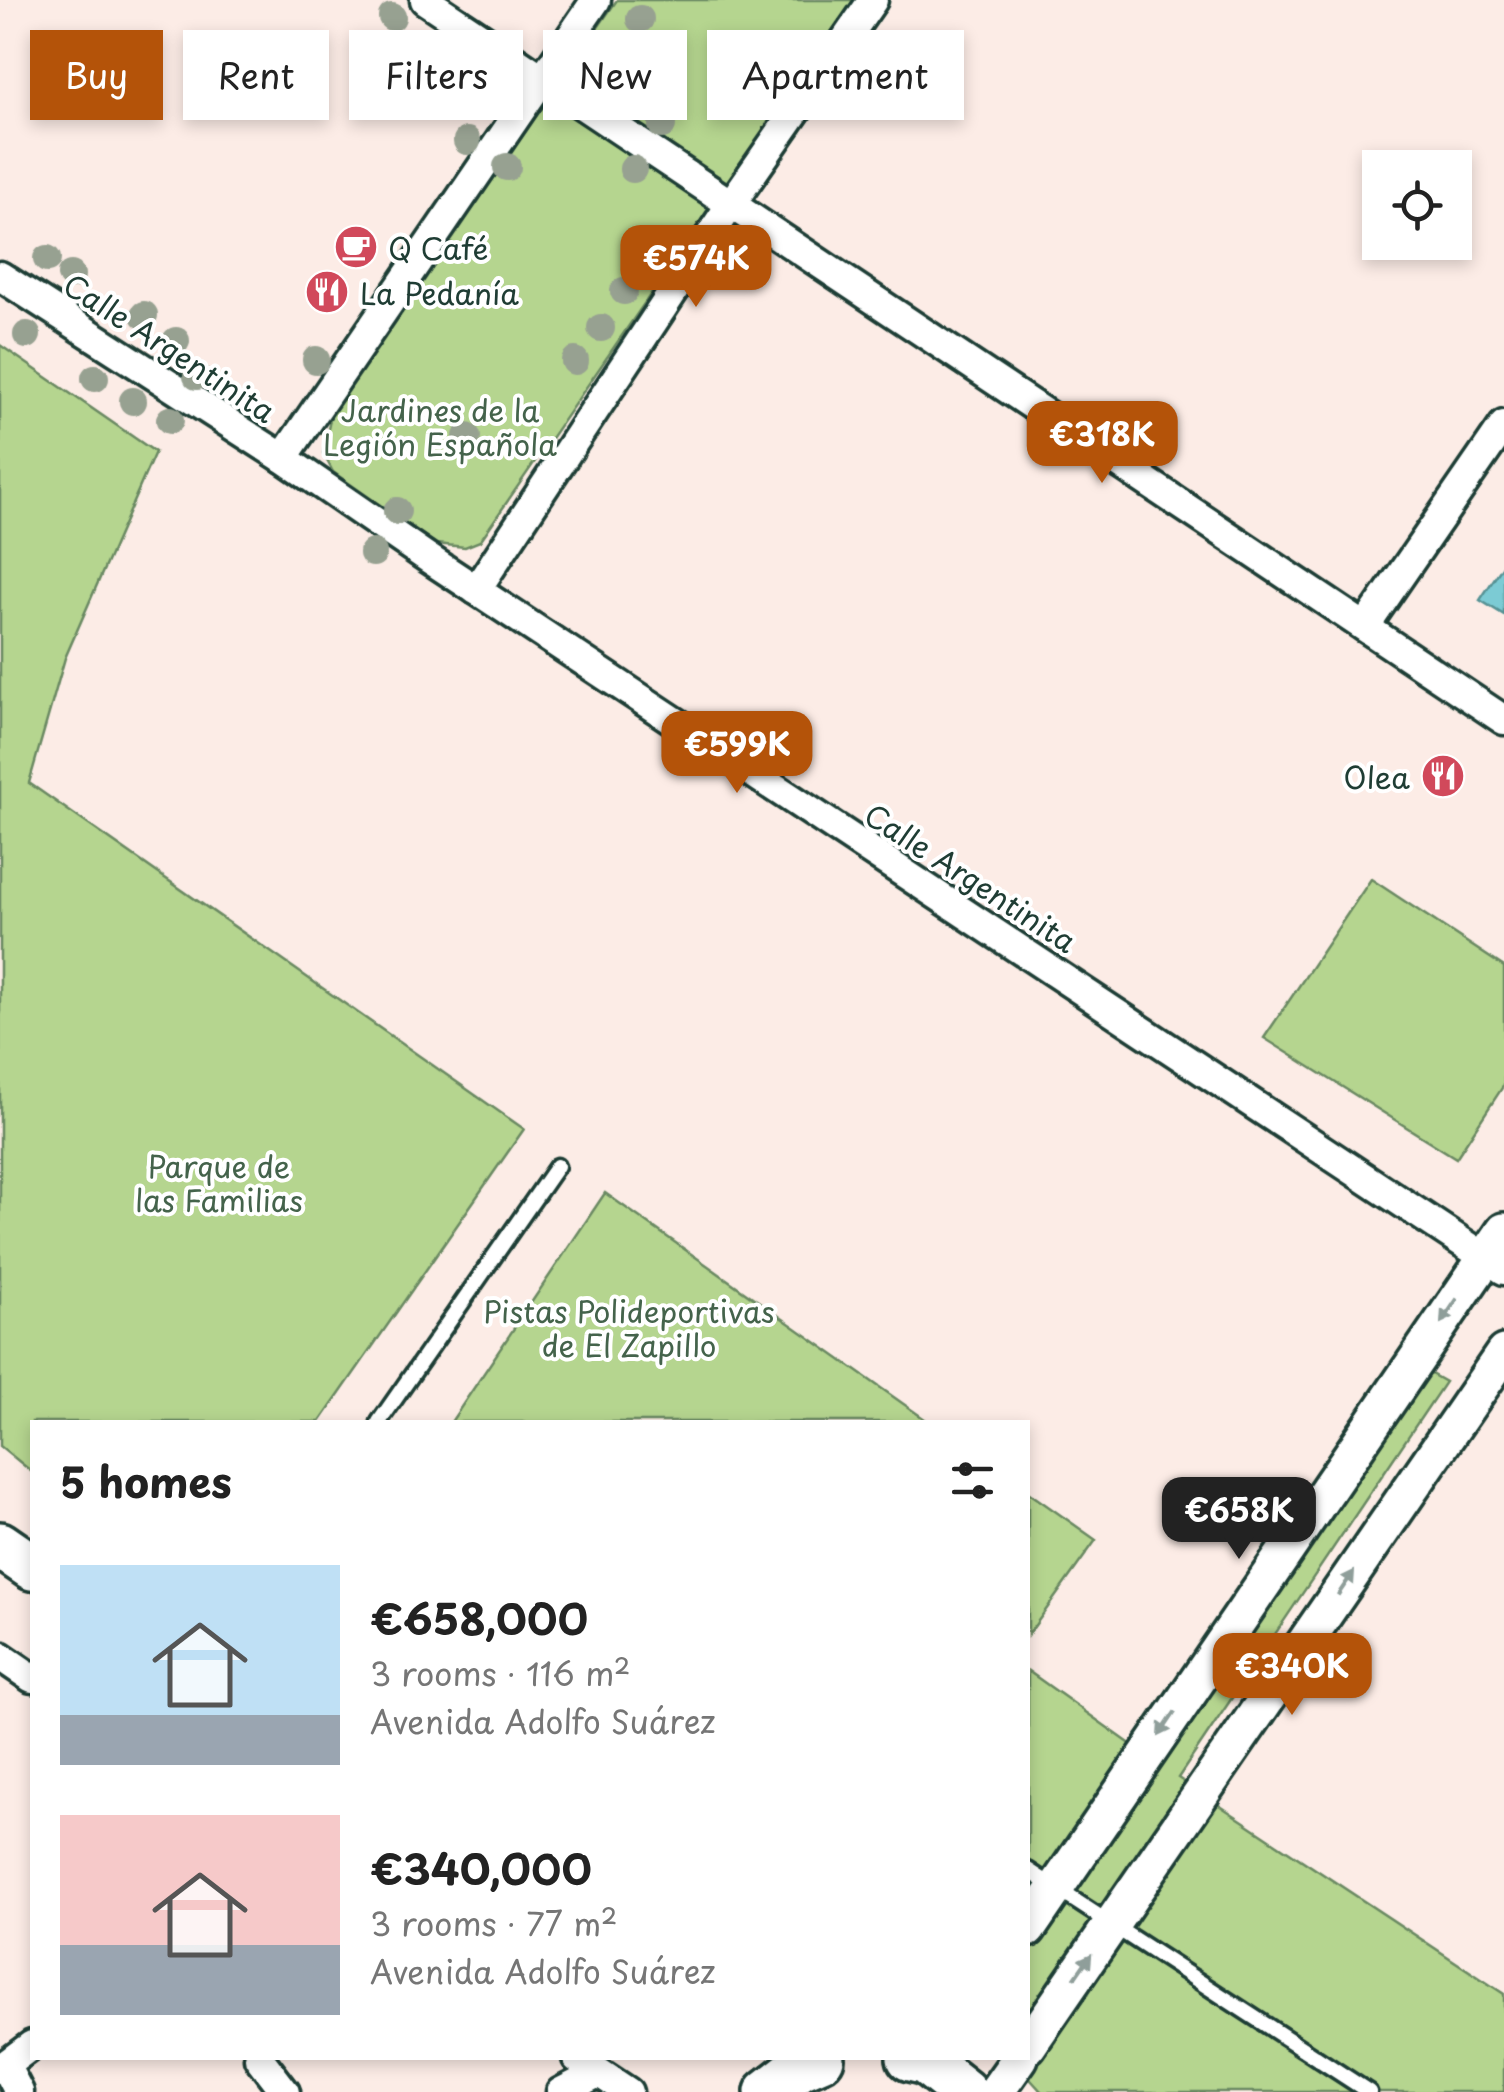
<!DOCTYPE html>
<meta charset="utf-8">
<style>
:root{--surface:#fff;--page:#f6f6f6;--text:#222;--muted:#767676;--accent:#b45309}
body{margin:0;font-family:"Playpen Sans",sans-serif;background:var(--page);color:var(--text);height:100vh;display:flex;flex-direction:column;font-size:38px;white-space:nowrap}
*{box-sizing:border-box;margin:0}
p{font-size:32px;color:var(--muted)}
.icon{flex:none;width:55px;height:55px;fill:none;stroke:currentColor;stroke-width:2;stroke-linecap:round;stroke-linejoin:round}
.map{position:relative;flex:1;overflow:hidden}
.sheet{position:absolute;left:30px;top:1420px;width:1000px;height:640px;display:flex;flex-direction:column;background:var(--surface);border-radius:0px;box-shadow:0 5px 15px #0003}
.sheet>*{flex:none}
.top-card{position:absolute;left:30px;top:30px;width:1000px;height:90px;display:flex;gap:20px}
.tools{position:absolute;left:1362px;top:150px;display:grid;gap:20px}
.tools a{display:grid;place-items:center;width:110px;height:110px;border-radius:0px;background:var(--surface);box-shadow:0 5px 15px #0003;font-size:50px}
.price{position:absolute;translate:-50% -85px;padding:0 22px;border-radius:20px;background:var(--accent);color:#fff;font-size:32px;line-height:65px;filter:drop-shadow(0 2px 5px #0008)}
.price::after{content:'';position:absolute;left:50%;top:60px;width:30px;height:22px;margin-left:-15px;background:inherit;clip-path:polygon(0 0,100% 0,50% 100%)}
.price.active{background:#222;color:#fff}
ul{padding:0;list-style:none}
li{display:flex;align-items:center;gap:30px;height:250px;padding:0 30px}
li span{display:grid;place-items:center;flex:none;width:280px;height:200px;border-radius:0px;color:#555}
li>.icon{margin-inline-start:auto}
span .icon{width:120px;height:120px;fill:#fffc;stroke-width:1}
li b{font-size:42px}
h2{display:flex;justify-content:space-between;align-items:center;height:120px;padding:0 30px;font-size:42px}
.tag{padding:0 35px;border-radius:0px;background:var(--surface);box-shadow:0 5px 15px #0003;font-size:35px;line-height:90px}
.tag.active{background:var(--accent);color:#fff}
.map>svg:first-child{display:block}
</style>
<div class="map">
<svg width="1504" height="2092" viewBox="0 0 1504 2092">
<rect width="100%" height="100%" fill="#fcece6"/>
<filter id="ink" filterUnits="userSpaceOnUse"><feTurbulence type="fractalNoise" baseFrequency=".01" numOctaves="2"/><feDisplacementMap in="SourceGraphic" scale="20" xChannelSelector="R" yChannelSelector="G"/><feConvolveMatrix kernelMatrix="1 2 1 2 8 2 1 2 1" color-interpolation-filters="sRGB"/></filter>
<g filter="url(#ink)">
<g fill="#b5d58f" stroke="#6a8962" stroke-width="2.5">
<polygon points="617,0 854,0 480,541 465,547 436,544 333,472 323,453 332,410"/>
<polygon points="0,345 155,452 65,658 29,783 524,1129 320,1422 32,1422 32,1472 0,1446"/>
<polygon points="1371,879 1504,967 1504,1085 1456,1158 1264,1038"/>
<polygon points="605,1193 929,1422 451,1422"/>
<polygon points="1424,1370 1445,1382 1178,1778 1504,1994 1504,2092 1042,2092 1011,2058 1028,2058 1028,1671 1160,1765"/>
<polygon points="1028,1492 1096,1540 1028,1635"/>
</g>
<polygon fill="#7bcbd4" stroke="#569294" stroke-width="2.5" points="1504,564 1504,615 1480,600"/>
<g fill="none" stroke-linecap="round" stroke-linejoin="round">
<g stroke="#1f3d34" stroke-width="21">
<g id="service">
<polyline points="379,1422 557,1166"/>
<polyline points="1028,1870 1369,2092"/>
</g>
</g>
<g stroke="#1f3d34" stroke-width="35">
<g id="minor">
<polyline points="425,0 1504,720"/>
<polyline points="0,276 283,458 428,558 1504,1270"/>
<polyline points="283,458 596,0"/>
<polyline points="476,590 731,204 873,0"/>
<polyline points="1365,627 1504,425"/>
<polyline points="0,1656 32,1678"/>
<polyline points="259,2058 285,2092"/>
<polyline points="577,2058 628,2092"/>
<polyline points="5,2065 19,2092"/>
<polyline points="0,2069 32,2045"/>
<polyline points="561,2092 598,2073"/>
</g>
</g>
<g stroke="#1f3d34" stroke-width="42">
<g id="tertiary">
<polyline points="1028,1929 1504,1231"/>
<polyline points="1028,2046 1504,1353"/>
<polyline points="996,2092 1020,2058"/>
</g>
</g>
<g stroke="#1f3d34" stroke-width="52">
<g id="primary">
<polyline points="0,1545 32,1567"/>
<polyline points="910,2058 926,2062 964,2092"/>
<polyline points="768,2092 800,2067 821,2058"/>
</g>
</g>
<use href="#service" stroke="#fff" stroke-width="14"/>
<use href="#minor" stroke="#fff" stroke-width="28"/>
<use href="#tertiary" stroke="#fff" stroke-width="35"/>
<use href="#primary" stroke="#fff" stroke-width="45"/>
</g>
<g fill="#97a191">
<circle cx="392" cy="17" r="14"/>
<circle cx="640" cy="19" r="14"/>
<circle cx="447" cy="42" r="14"/>
<circle cx="754" cy="100" r="14"/>
<circle cx="662" cy="125" r="14"/>
<circle cx="467" cy="141" r="14"/>
<circle cx="507" cy="167" r="14"/>
<circle cx="633" cy="169" r="14"/>
<circle cx="47" cy="259" r="14"/>
<circle cx="71" cy="275" r="14"/>
<circle cx="624" cy="291" r="14"/>
<circle cx="144" cy="315" r="14"/>
<circle cx="601" cy="328" r="14"/>
<circle cx="27" cy="335" r="14"/>
<circle cx="176" cy="341" r="14"/>
<circle cx="316" cy="360" r="14"/>
<circle cx="575" cy="361" r="14"/>
<circle cx="197" cy="376" r="14"/>
<circle cx="95" cy="378" r="14"/>
<circle cx="133" cy="401" r="14"/>
<circle cx="170" cy="420" r="14"/>
<circle cx="467" cy="437" r="14"/>
<circle cx="397" cy="511" r="14"/>
<circle cx="373" cy="553" r="14"/>
</g>
<defs><path id="oneway-solid" d="M-6-.8H1V-3.2L6.5 0L1 3.2V.8H-6Z" transform="scale(2.5)"/></defs>
<g fill="#8f9e9a">
<use href="#oneway-solid" transform="translate(1449 1311) rotate(124)"/>
<use href="#oneway-solid" transform="translate(1346 1583) rotate(-56)"/>
<use href="#oneway-solid" transform="translate(1167 1724) rotate(124)"/>
<use href="#oneway-solid" transform="translate(1083 1966) rotate(-55)"/>
</g>
</g>
<defs>
<g id="cafe-disc" transform="scale(2.25)"><circle r="9.5" fill="#d1495b" stroke="#fff"/><path d="M-5.5-4.5H6V0H3Q3 3.5 0 3.5H-2.5Q-5.5 3.5-5.5 0ZM3-3.2v2h1.7v-2ZM-6 4.5H4V6H-6Z" fill="#fff"/></g>
<g id="restaurant-disc" transform="scale(2.25)"><circle r="9.5" fill="#d1495b" stroke="#fff"/><path d="M-5-6h1v4h1v-4h1v4h1v-4h1v5L-1.5 .5V6h-2V.5L-5-1ZM5-6V6H3V1.5H1.5Q1.5-4 5-6Z" fill="#fff"/></g>
</defs>
<g fill-rule="evenodd">
<use href="#cafe-disc" x="356" y="247"/>
<use href="#restaurant-disc" x="327" y="292"/>
<use href="#restaurant-disc" x="1443" y="776"/>
</g>
<g text-anchor="middle" dominant-baseline="central" stroke-width="8" stroke-linejoin="round" paint-order="stroke">
<g font-size="30" fill="#1f3d34" stroke="#fff" text-anchor="start">
<text x="388" y="247">Q Café</text>
<text x="360" y="292">La Pedanía</text>
<text x="1410" y="776" text-anchor="end">Olea</text>
</g>
<g font-size="30" fill="#1f3d34" stroke="#fff">
<text transform="translate(170 347) rotate(33)">Calle Argentinita</text>
<text transform="translate(971 877) rotate(33)">Calle Argentinita</text>
</g>
<g font-size="30" fill="#44634b" stroke="#fff">
<text x="440" y="409">Jardines de la<tspan x="440" dy="34">Legión Española</tspan></text>
<text x="219" y="1165">Parque de<tspan x="219" dy="34">las Familias</tspan></text>
<text x="629" y="1310">Pistas Polideportivas<tspan x="629" dy="34">de El Zapillo</tspan></text>
</g>
</g>
</svg>
<div class="tools">
<a><svg class="icon" aria-label="locate" viewBox="0 0 24 24"><circle cx="12" cy="12" r="6"/><path d="M12 2v4M12 18v4M2 12h4M18 12h4"/></svg></a>
</div>
<b class="price" style="left:696px;top:310px">€574K</b>
<b class="price" style="left:1102px;top:486px">€318K</b>
<b class="price" style="left:737px;top:796px">€599K</b>
<b class="price active" style="left:1239px;top:1562px">€658K</b>
<b class="price" style="left:1292px;top:1718px">€340K</b>
<div class="top-card">
<a class="tag active">Buy</a>
<a class="tag">Rent</a>
<a class="tag">Filters</a>
<a class="tag">New</a>
<a class="tag">Apartment</a>
</div>
<section class="sheet">
<h2>5 homes<svg class="icon" aria-label="filters" viewBox="0 0 24 24"><path d="M4 7h16M4 17h16"/><circle cx="9" cy="7" r="2"/><circle cx="15" cy="17" r="2"/></svg></h2>
<ul>
<li><span style="background:linear-gradient(#bfe0f5 75%,#9aa5b1 0)"><svg class="icon" aria-label="home" viewBox="0 0 24 24"><path d="M3 11l9-7 9 7M6 9v11h12V9"/></svg></span><div><b>€658,000</b><p>3 rooms · 116 m²</p><p>Avenida Adolfo Suárez</p></div></li>
<li><span style="background:linear-gradient(#f6c9c9 65%,#9aa5b1 0)"><svg class="icon" aria-label="home" viewBox="0 0 24 24"><path d="M3 11l9-7 9 7M6 9v11h12V9"/></svg></span><div><b>€340,000</b><p>3 rooms · 77 m²</p><p>Avenida Adolfo Suárez</p></div></li>
</ul>
</section>
</div>
